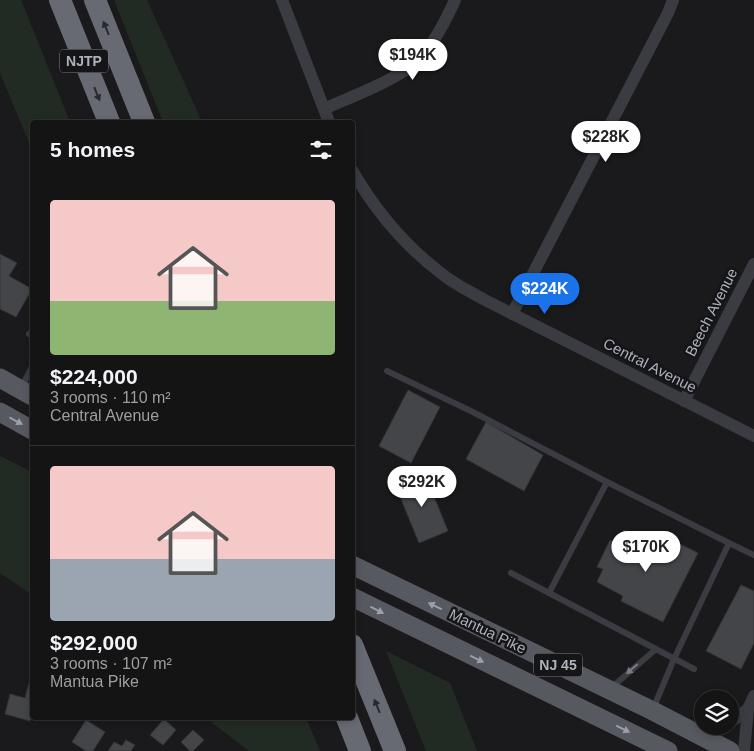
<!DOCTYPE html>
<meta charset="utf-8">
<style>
:root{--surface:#141415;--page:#1d1d1e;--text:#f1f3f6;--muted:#9d9ea0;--line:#333334;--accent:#1a73e8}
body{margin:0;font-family:Arial,sans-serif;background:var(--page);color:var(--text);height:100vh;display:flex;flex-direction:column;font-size:19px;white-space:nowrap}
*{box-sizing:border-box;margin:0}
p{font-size:16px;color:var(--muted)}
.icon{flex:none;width:28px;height:28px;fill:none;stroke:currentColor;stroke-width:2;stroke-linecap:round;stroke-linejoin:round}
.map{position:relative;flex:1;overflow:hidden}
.sheet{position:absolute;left:30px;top:120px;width:325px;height:600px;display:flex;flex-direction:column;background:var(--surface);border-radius:5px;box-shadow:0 2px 8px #0003,0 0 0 1px var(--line)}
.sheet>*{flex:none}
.buttons{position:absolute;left:694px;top:690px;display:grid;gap:10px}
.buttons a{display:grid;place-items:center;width:45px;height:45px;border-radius:50%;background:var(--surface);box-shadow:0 2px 8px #0003,0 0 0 1px var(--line);font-size:25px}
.price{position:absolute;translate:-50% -42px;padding:0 11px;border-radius:18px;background:#fff;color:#222;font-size:16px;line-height:32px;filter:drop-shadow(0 1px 2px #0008)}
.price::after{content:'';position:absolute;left:50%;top:30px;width:15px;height:11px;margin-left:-8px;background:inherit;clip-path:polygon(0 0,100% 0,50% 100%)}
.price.selected{background:var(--accent);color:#fff}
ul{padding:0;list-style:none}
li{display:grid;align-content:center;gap:10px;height:265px;padding:0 20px}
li+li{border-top:1px solid var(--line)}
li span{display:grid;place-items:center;height:155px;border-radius:5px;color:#555}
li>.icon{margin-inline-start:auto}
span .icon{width:90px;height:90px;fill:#fffc;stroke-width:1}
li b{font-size:21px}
h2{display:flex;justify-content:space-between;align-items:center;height:60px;padding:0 20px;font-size:21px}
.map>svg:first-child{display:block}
</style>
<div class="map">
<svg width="754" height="751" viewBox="0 0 754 751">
<rect width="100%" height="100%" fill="#1a1a1c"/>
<g fill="#222b23">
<polygon points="0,0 21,0 70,122 32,122 32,150 0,73"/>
<polygon points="114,0 147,0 202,122 163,122"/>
<polygon points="0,456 32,472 32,607 30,593 0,573"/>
<polygon points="386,651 450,683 477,751 426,751"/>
<polygon points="206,718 306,718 320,751 249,751"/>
</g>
<g fill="#444549" stroke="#343438">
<polygon points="0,254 17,263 9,276 32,289 16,317 0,309"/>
<polygon points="408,390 440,407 411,463 379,446"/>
<polygon points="486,422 543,455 524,491 466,459"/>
<polygon points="424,472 448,531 419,543 395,484"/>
<polygon points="624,530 649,543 646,549 653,552 662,535 698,553 663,622 621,601 623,596 597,582 603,569 597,567 610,540 617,544"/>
<polygon points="741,585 754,591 754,643 741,669 706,651"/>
<polygon points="29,683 32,683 32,713 30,721 5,714 10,694 25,698"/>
<polygon points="164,719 176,730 163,745 150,735"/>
<polygon points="86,720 105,732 93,751 86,751 72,742"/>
<polygon points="193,730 204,740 193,751 190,751 181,742"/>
<polygon points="126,740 135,745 131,751 108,751 114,742 122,746"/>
</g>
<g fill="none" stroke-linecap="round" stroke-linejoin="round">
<g stroke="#3b3c41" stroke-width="6">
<polyline points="29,334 32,336"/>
<polyline points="387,371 473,412 607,482"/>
<polyline points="21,388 32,367"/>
<polyline points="511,573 694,669"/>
<polyline points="549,593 607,482 729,543"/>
<polyline points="611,688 656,649"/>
<polyline points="653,709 674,659 729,543 754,555"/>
</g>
<g stroke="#3b3c41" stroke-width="12">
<polyline points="282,0 329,122"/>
<path d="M324,109C350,97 404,78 422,56C436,40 446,20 455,0"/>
<path d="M352,170C376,212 408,249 446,277C458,286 471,292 483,299L754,436"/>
<polyline points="512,314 668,13 673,0"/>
<polyline points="684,401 754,264"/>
<polyline points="730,721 735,719 748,709"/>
<polyline points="696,734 717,726"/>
<polyline points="744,751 748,709 754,696"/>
</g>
<g stroke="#575960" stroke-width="19">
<polyline points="0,378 32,396"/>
<polyline points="0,412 32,430"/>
<polyline points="352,565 653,711 730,751"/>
<polyline points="352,597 668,751"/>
</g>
<g stroke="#676a72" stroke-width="22">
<polyline points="60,0 109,122"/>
<polyline points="95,0 144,122"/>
<polyline points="352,645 395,751"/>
<polyline points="347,718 360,751"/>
</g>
</g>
<defs><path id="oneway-solid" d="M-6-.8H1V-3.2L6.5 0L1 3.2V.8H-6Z" transform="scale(1.25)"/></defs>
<g fill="#2a2a2e">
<use href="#oneway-solid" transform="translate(106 28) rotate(-112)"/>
<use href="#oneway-solid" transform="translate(97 94) rotate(68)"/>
<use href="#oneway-solid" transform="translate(377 706) rotate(-112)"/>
</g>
<g fill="#9c9faa">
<use href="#oneway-solid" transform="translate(16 421) rotate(28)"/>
<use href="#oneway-solid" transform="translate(435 606) rotate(-154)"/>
<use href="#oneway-solid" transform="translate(377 610) rotate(27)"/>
<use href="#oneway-solid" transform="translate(477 659) rotate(26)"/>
<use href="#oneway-solid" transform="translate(623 729) rotate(26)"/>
</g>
<use fill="#7a7c85" href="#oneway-solid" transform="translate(632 669) rotate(139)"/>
<g text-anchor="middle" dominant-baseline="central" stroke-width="5" stroke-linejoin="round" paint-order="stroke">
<g fill="#151518" stroke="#7f828b" stroke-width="1">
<rect x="60" y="49.5" width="48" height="23" rx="4"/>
<rect x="534" y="653.5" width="48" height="23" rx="4"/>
</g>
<g font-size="14" font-weight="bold" fill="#adb1bc">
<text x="84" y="61">NJTP</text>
<text x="558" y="665">NJ 45</text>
</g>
<g font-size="15" fill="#adb1bc" stroke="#151518">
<text transform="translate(711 312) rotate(-63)">Beech Avenue</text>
<text transform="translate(650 365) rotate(27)">Central Avenue</text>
<text transform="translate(488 631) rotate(26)">Mantua Pike</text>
</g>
</g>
</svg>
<div class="buttons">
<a><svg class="icon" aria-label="layers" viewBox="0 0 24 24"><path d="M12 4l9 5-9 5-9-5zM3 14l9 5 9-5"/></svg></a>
</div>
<b class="price" style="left:413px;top:81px">$194K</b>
<b class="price" style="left:606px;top:163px">$228K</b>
<b class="price selected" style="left:545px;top:315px">$224K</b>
<b class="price" style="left:422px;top:508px">$292K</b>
<b class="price" style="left:646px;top:573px">$170K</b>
<section class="sheet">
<h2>5 homes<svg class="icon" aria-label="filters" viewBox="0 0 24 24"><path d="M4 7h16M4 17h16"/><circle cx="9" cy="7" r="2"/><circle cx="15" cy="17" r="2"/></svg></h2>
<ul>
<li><span style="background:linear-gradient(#f6c9c9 65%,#8fb573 0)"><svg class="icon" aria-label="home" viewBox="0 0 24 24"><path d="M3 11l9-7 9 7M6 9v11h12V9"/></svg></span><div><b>$224,000</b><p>3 rooms · 110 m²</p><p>Central Avenue</p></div></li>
<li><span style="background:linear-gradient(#f6c9c9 60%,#9aa5b1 0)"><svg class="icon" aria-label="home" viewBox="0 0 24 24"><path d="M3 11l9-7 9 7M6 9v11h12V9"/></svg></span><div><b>$292,000</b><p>3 rooms · 107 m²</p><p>Mantua Pike</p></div></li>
</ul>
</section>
</div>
